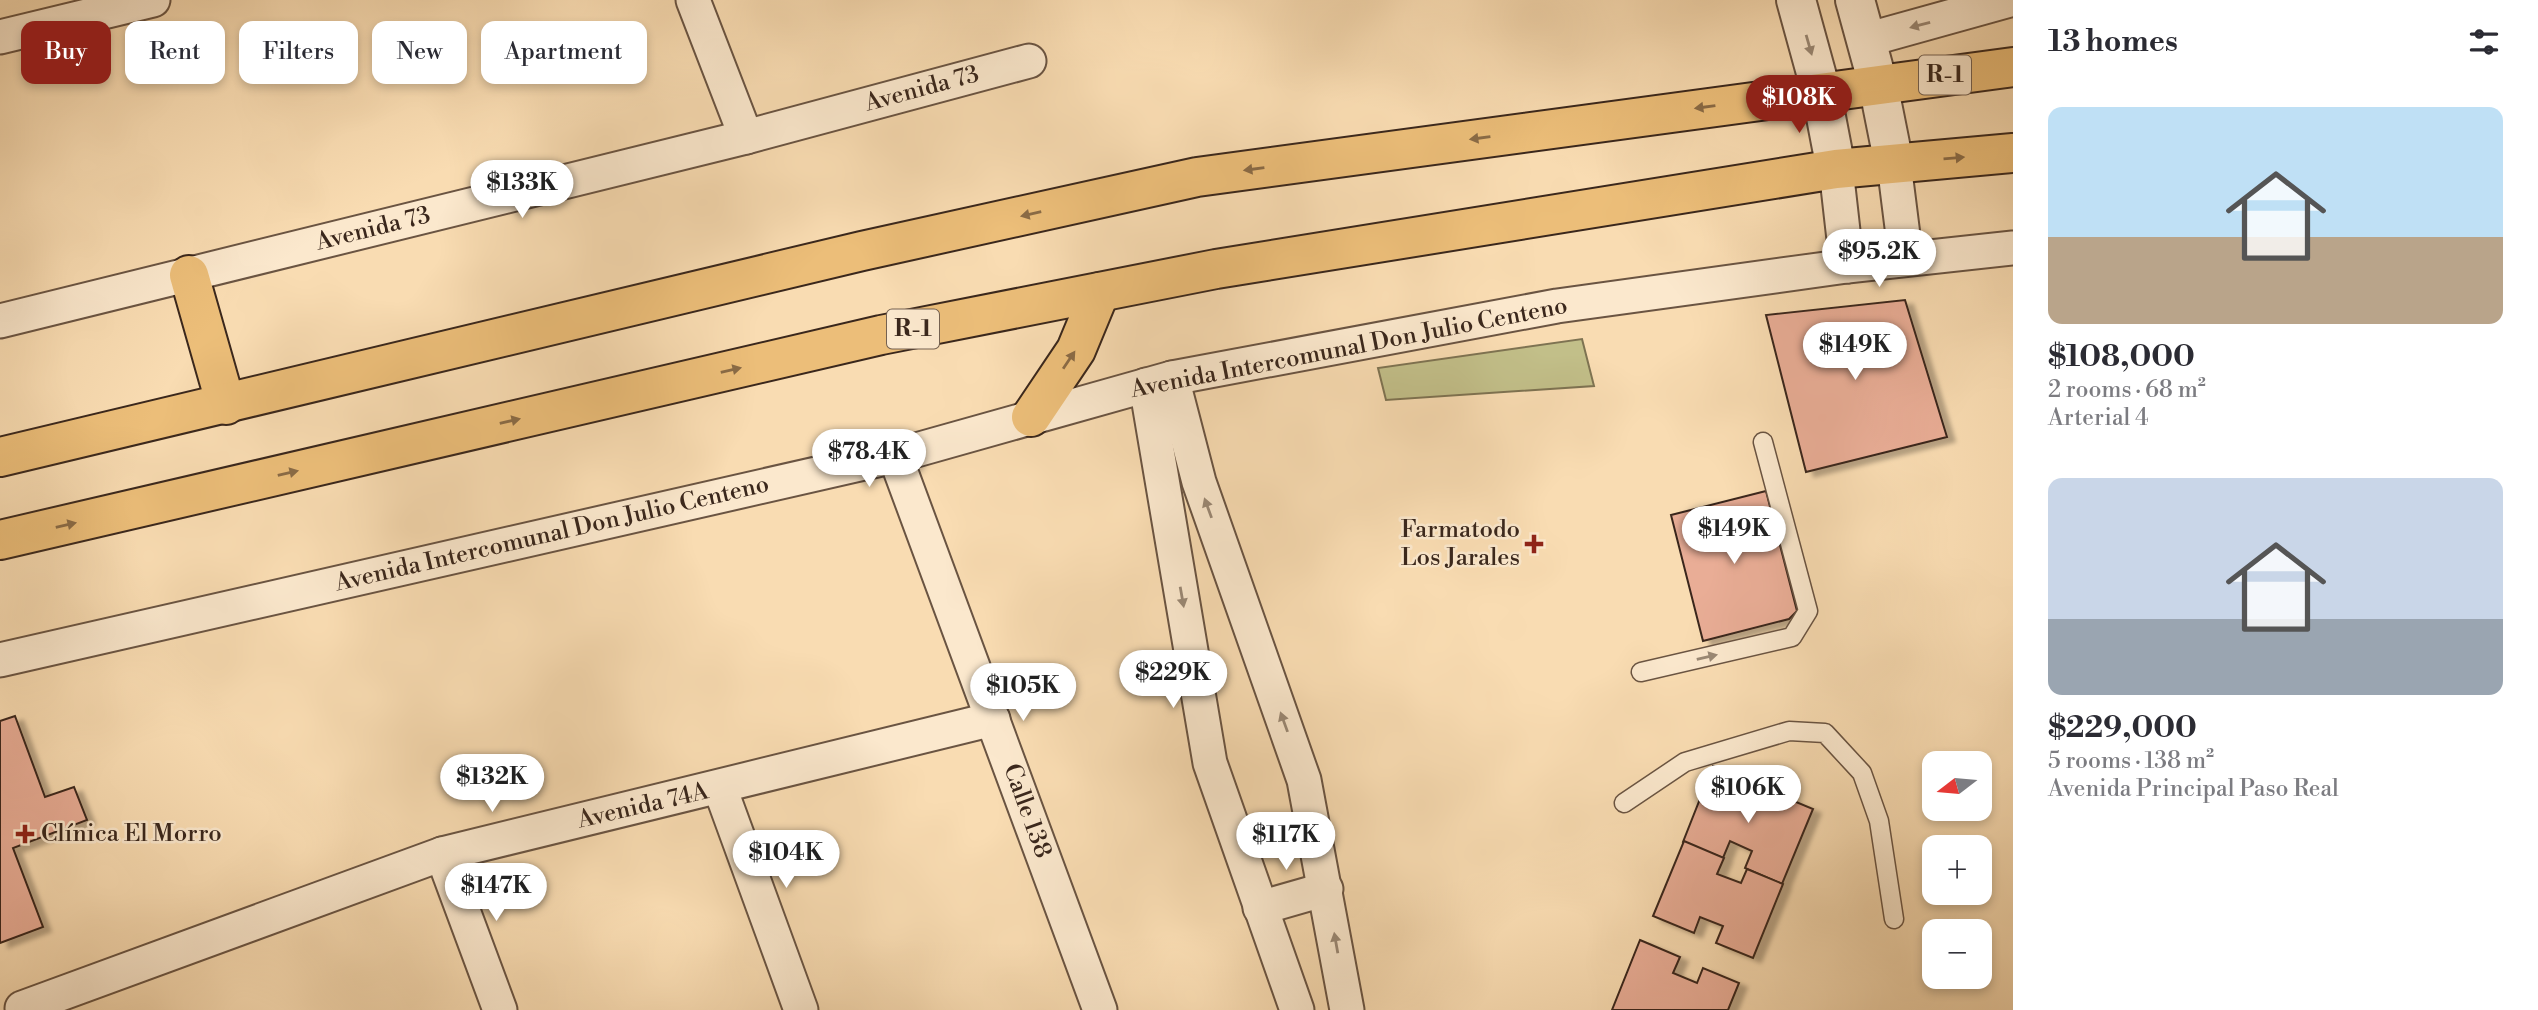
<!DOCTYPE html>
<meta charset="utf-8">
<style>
:root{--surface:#fff;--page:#f7f7f7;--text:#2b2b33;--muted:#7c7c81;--accent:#8f2418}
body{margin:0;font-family:"Libre Bodoni",serif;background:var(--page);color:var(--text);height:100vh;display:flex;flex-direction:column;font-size:26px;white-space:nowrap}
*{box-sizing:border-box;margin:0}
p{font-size:23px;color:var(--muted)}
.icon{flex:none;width:38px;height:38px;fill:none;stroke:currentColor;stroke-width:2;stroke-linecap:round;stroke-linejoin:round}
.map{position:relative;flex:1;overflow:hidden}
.drawer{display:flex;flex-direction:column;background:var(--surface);width:525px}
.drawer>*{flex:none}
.hud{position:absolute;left:21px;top:21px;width:665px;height:63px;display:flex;gap:14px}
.needle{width:46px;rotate:254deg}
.tools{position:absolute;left:1922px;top:751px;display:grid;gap:14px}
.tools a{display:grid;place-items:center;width:70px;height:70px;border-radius:14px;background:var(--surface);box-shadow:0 4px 10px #0003;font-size:35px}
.price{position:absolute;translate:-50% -60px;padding:0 16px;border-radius:24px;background:#fff;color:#222;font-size:23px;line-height:46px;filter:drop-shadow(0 2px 4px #0008)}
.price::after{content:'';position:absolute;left:50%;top:42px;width:21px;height:16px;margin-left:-10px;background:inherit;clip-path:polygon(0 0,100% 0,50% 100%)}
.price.selected{background:var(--accent);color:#fff}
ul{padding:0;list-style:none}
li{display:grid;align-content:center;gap:14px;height:371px;padding:0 35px}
li span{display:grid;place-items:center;height:217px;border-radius:14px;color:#555}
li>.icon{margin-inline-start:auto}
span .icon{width:126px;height:126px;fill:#fffc;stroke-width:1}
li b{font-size:30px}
h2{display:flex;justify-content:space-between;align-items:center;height:84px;padding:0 35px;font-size:30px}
.tag{padding:0 24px;border-radius:14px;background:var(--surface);box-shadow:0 4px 10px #0003;font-size:24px;line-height:63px}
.tag.selected{background:var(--accent);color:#fff}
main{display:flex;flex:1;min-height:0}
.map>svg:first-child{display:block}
</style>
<main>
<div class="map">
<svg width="2013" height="1010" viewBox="0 0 2013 1010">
<defs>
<filter id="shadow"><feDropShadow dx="8" dy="4.5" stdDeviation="2" flood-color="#0004"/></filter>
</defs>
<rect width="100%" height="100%" fill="#f9dcb2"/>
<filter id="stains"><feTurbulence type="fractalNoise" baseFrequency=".00286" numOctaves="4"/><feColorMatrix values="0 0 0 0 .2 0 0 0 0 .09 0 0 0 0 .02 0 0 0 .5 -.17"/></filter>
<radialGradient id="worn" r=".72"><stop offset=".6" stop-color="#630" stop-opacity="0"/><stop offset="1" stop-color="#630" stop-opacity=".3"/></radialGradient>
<polygon fill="#c2bf89" stroke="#7e7352" stroke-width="2" points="1582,339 1594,386 1386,400 1378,368"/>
<g fill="#e9ad96" stroke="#3a271c" stroke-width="2" filter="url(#shadow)">
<polygon points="1905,300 1947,437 1806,472 1766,315"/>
<polygon points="1766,491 1797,611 1789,619 1703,641 1671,515"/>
<polygon points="15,716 45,797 74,787 87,820 13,848 43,927 0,943 0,721"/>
<polygon points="1713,766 1753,783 1747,799 1770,808 1777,794 1813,809 1782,884 1745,868 1752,851 1730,841 1723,858 1683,842"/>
<polygon points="1684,841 1724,858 1717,874 1741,883 1747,869 1783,884 1753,958 1716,943 1723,926 1700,917 1694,933 1653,916"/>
<polygon points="1640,940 1680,957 1673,973 1697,983 1703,968 1739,983 1728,1010 1612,1010"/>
</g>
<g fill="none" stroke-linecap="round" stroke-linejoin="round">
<g stroke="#6a5442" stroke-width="21">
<g id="service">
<polyline points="1641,672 1792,637 1808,611 1763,442"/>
<polyline points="1624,803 1685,762 1789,731 1825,733 1862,773 1879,821 1894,919"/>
</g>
</g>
<g stroke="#6a5442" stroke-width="37">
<g id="minor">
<polyline points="693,0 746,137"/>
<polyline points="0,37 153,0"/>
<polyline points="1866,40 2010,0"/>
<polyline points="1894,164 1906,259"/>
<polyline points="1836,169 1847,266"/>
<polyline points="0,321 746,137 1029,61"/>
<polyline points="1172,378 1199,482 1304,780 1347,1010"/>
<polyline points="1146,385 1210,763 1297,1010"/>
<polyline points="895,456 1100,1010"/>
<polyline points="0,660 895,456 1172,378 1557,306 1847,266 2013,248"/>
<polyline points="720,788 801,1010"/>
<polyline points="442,854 500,1010"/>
<polyline points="1260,908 1326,889"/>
<polyline points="23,1010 22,1008 442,854 993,719"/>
</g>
</g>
<g stroke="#6a5442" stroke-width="42">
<g id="tertiary">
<polyline points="1796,0 1821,91 1836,169"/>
<polyline points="1855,0 1878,84 1894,164"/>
</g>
</g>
<g stroke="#3a271c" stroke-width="42">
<g id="primary">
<polyline points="189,275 226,405"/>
<polyline points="1031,417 1076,350 1100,292"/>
<polyline points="0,457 862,251 1197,177 2013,67"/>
<polyline points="0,540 881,335 1216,269 1836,169 2013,153"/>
</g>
</g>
<use href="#service" stroke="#fbe8cd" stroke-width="18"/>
<use href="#minor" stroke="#fbe8cd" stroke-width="33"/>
<use href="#tertiary" stroke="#fbe8cd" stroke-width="38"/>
<use href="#primary" stroke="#ecbe79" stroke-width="38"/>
</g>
<defs><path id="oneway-solid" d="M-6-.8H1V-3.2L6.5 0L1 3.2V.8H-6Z" transform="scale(1.75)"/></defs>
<g fill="#9a8874">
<use href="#oneway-solid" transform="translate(1920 25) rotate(165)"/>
<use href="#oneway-solid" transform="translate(1809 45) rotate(74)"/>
<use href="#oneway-solid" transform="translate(1208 508) rotate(-110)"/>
<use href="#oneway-solid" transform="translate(1182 597) rotate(80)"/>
<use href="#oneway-solid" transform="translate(1707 657) rotate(-13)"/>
<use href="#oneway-solid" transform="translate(1284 722) rotate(-110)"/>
<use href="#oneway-solid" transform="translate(1336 943) rotate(-100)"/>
</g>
<g fill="#8a6b46">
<use href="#oneway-solid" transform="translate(1705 107) rotate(172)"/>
<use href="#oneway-solid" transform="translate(1480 138) rotate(172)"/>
<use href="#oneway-solid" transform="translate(1954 158) rotate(-5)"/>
<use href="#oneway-solid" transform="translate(1254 169) rotate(172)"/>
<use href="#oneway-solid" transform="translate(1031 214) rotate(167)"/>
<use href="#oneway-solid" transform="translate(1069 360) rotate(-56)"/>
<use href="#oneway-solid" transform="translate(731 370) rotate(-13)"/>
<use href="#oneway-solid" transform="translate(510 421) rotate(-13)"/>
<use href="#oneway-solid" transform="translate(288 473) rotate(-13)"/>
<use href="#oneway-solid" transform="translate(66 525) rotate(-13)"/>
</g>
<g fill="#8f2418" stroke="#fbe8cd" stroke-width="2.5">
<path d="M1530.5 533.5h7v7h7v7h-7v7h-7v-7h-7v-7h7z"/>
<path d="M21.5 823.5h7v7h7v7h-7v7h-7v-7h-7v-7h7z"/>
</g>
<g text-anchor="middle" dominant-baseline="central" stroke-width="5" stroke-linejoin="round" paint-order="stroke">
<g fill="#fbe8cd" stroke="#746151" stroke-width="2">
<rect x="1919" y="55.5" width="52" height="39" rx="5"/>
<rect x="887" y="309.5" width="52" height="39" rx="5"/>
</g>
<g font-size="23" font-weight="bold" fill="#3a271c">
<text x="1945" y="75">R-1</text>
<text x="913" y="329">R-1</text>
</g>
<g font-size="24" fill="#3a271c" stroke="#fbe8cd">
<text transform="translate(922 89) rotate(-15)">Avenida 73</text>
<text transform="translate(373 229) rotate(-14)">Avenida 73</text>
<text transform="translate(1349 348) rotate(-11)">Avenida Intercomunal Don Julio Centeno</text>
<text transform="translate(552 534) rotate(-13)">Avenida Intercomunal Don Julio Centeno</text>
<text transform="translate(643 806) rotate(-13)">Avenida 74A</text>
<text transform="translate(1027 811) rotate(70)">Calle 138</text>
</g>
<g font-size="24" fill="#3a271c" stroke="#fbe8cd" text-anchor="end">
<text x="1520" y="530">Farmatodo<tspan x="1520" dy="28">Los Jarales</tspan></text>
<text x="41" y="834" text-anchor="start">Clínica El Morro</text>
</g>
</g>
<rect width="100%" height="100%" filter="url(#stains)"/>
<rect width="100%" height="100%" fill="url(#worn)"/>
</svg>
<div class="tools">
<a><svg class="needle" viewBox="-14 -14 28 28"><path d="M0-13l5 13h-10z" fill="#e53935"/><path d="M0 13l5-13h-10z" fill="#7c7c81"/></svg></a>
<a>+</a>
<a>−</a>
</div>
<b class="price selected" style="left:1799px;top:135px">$108K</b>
<b class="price" style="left:522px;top:220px">$133K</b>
<b class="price" style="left:1879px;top:289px">$95.2K</b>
<b class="price" style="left:1855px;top:382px">$149K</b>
<b class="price" style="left:869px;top:489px">$78.4K</b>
<b class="price" style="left:1734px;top:566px">$149K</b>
<b class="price" style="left:1173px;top:710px">$229K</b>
<b class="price" style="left:1023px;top:723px">$105K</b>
<b class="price" style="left:492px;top:814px">$132K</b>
<b class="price" style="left:1748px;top:825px">$106K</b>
<b class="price" style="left:1286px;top:872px">$117K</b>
<b class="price" style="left:786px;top:890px">$104K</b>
<b class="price" style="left:496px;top:923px">$147K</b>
<div class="hud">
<a class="tag selected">Buy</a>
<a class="tag">Rent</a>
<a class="tag">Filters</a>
<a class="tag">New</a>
<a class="tag">Apartment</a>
</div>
</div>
<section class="drawer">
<h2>13 homes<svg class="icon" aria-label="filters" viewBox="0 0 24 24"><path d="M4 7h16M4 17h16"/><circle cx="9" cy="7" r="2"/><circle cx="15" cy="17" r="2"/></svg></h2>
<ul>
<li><span style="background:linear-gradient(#bfe0f5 60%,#b9a48a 0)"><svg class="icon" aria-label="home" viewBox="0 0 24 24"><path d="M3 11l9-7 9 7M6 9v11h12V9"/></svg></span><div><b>$108,000</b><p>2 rooms · 68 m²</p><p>Arterial 4</p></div></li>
<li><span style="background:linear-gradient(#c9d6e8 65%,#9aa5b1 0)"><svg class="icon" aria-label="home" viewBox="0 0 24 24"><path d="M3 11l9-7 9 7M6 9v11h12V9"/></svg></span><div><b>$229,000</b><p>5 rooms · 138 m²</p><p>Avenida Principal Paso Real</p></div></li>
</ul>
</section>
</main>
